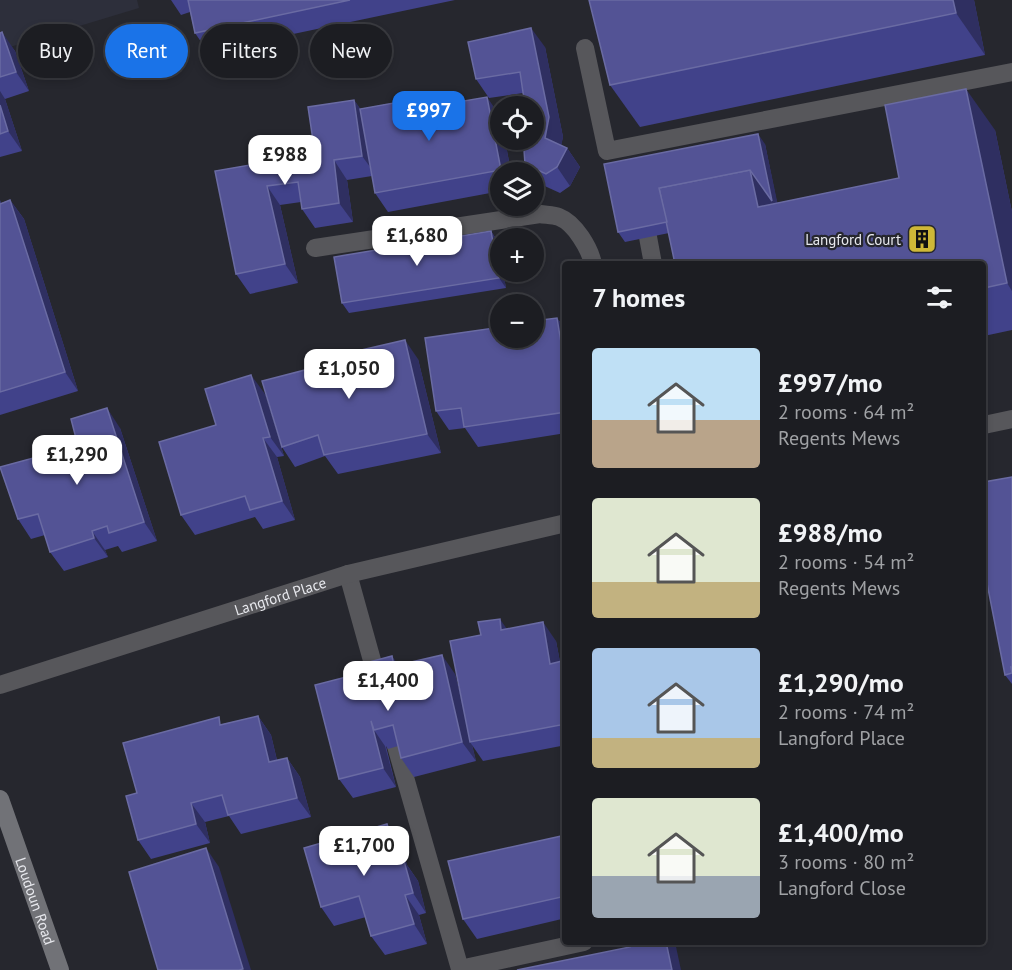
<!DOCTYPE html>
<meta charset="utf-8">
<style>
:root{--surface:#1c1d22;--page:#25262a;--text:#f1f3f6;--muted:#a0a2a5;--line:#3a3b40;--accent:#1a73e8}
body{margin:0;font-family:"PT Sans",sans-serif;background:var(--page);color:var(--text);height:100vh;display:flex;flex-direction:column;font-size:22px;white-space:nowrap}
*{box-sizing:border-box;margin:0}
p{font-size:20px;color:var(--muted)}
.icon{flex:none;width:33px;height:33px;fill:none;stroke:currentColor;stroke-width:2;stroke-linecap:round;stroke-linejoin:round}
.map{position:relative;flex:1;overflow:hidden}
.panel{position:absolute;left:562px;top:261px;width:424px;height:684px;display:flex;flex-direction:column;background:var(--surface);border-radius:6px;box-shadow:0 3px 9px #0003,0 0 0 2px var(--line)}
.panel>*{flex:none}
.guide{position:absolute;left:18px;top:24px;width:454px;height:54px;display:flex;gap:12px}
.fabs{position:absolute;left:490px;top:96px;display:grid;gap:12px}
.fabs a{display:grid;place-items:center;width:54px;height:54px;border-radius:50%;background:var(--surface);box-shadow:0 3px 9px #0003,0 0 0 2px var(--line);font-size:30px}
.price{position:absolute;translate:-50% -51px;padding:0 14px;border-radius:12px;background:#fff;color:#222;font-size:20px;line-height:39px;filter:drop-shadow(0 2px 3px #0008)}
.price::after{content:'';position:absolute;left:50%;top:36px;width:18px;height:14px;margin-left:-9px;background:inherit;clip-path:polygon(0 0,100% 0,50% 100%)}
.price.selected{background:var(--accent);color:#fff}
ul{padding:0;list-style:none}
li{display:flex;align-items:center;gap:18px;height:150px;padding:0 30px}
li span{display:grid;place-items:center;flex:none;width:168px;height:120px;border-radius:6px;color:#555}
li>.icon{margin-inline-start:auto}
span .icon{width:72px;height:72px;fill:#fffc;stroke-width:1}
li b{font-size:26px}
h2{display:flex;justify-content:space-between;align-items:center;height:72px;padding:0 30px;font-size:26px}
.pill{padding:0 21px;border-radius:27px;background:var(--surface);box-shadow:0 3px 9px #0003,0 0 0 2px var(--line);font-size:21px;line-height:54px}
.pill.selected{background:var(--accent);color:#fff}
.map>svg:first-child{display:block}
</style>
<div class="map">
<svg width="1012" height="970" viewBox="0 0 1012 970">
<rect width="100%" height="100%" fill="#26272e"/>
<polygon fill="#2d2f3b" points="0,0 137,0 139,8 0,50"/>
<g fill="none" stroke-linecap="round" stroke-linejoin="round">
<g stroke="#57575b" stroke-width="18">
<polyline points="585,48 607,151 1012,72"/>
<polyline points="648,237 653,264"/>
</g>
<g stroke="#57575b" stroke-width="18">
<path d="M315,248L540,214C546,215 554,215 559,217C575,223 590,249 593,264"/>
<polyline points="984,425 1012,419"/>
<polyline points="348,574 378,682"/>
<path id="s1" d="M0,685L348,574L566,523"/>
<polyline points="396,746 460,969 584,942"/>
</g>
<path stroke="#717277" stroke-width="18" id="s2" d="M0,799L60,970"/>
</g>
<g fill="#41428a">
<polygon points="171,0 455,0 208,52 195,33 190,12 181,15"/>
<polygon points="974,0 985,55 640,127 610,85"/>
<polygon points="0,33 15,51 29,91 5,99 22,151 0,157"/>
<polygon points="545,47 563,137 561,145 567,148 580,167 570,186 560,193 538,183 534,178 534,172 530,172 525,164 534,140 523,93 489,98 476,79"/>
<polygon points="427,97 434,107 500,116 501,140 505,140 511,172 501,172 501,191 388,212 375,193 372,176 347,180 353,222 315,228 302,209 301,202 280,205 298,283 250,294 236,274 215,171 315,154 354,100 360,109"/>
<polygon points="995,130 1012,212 1012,330 984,336 984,264 669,233 625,242 618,232 765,144 777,203 899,178"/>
<polygon points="0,200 1,203 10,200 24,219 78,391 0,415"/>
<polygon points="491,231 498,242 501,272 503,272 506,288 349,313 342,303"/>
<polygon points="557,318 566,330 566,433 478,447 465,428 449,430 436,411"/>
<polygon points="418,359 441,453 338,474 325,456 295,467 282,447 305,370 310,377"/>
<polygon points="265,394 284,456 277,457 295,520 263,529 255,517 195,535 181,515 216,425"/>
<polygon points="120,428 157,541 122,552 118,546 105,550 108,557 64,571 50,552 45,535 31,539 18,519 78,446"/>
<polygon points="1012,477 1012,684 1005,675"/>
<polygon points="506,629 556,641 560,662 566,660 566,745 483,761 472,745 476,761 414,777 401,758 398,746 388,749 386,746 396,787 353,798 339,779 358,674 398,665 455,674 464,711 481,635"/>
<polygon points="258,716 271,735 277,760 287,758 300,777 311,817 241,834 229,816 205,822 210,843 151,859 138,840 137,793 223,724"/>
<polygon points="387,824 401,843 407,865 418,881 426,913 419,915 427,944 385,955 371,936 366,917 334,926 321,907"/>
<polygon points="566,835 566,918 477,939 463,919"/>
</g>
<g fill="#2f2f61">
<polygon points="953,0 974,0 985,55 956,13"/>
<polygon points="531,28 545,47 563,137 559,157 545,138"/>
<polygon points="2,32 15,51 29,91 16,72"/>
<polygon points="966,89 995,130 1012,212 1012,291 1007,283"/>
<polygon points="0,91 5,99 22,151 8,131 0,105"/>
<polygon points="427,97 440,116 429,107"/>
<polygon points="487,97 500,116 501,140 505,140 511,172 503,172 501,170"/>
<polygon points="354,100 368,119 376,175 362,156"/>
<polygon points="758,134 765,144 787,248 758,207 750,170"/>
<polygon points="567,148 580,167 570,186 557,167"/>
<polygon points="334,160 347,180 353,222 339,203"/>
<polygon points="267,186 280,205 298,283 285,264"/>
<polygon points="10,200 24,219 78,391 65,372"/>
<polygon points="491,231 498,242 501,259 501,272 503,272 506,288 499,278"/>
<polygon points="557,318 566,330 566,373"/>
<polygon points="405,340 418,359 441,453 427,434"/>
<polygon points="251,375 265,394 284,456 270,437"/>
<polygon points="107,408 120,428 157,541 144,522"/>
<polygon points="263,438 277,457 295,520 282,501"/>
<polygon points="92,531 105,550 108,557 94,538"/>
<polygon points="500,619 513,638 501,630"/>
<polygon points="543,622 556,641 564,683 550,664"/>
<polygon points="442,655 455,674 471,741 470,742 472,745 476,761 462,742"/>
<polygon points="392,656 406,676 394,666"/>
<polygon points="258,716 271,735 282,782 269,762"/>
<polygon points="371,721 374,730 385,746 396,787 383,768"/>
<polygon points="287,758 300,777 311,817 297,798"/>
<polygon points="191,803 205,822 210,843 196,824"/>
<polygon points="387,824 401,843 407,865 418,881 426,913 413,893 398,863"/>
<polygon points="206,848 219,867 251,970 244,970 243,969"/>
<polygon points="405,895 419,915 427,944 414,924"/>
<polygon points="666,942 675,942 681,970 672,970"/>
</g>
<g fill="#535395" stroke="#6a6ba3" stroke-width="1.5">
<polygon points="188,0 350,0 195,33"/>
<polygon points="589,0 953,0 956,13 610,85"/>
<polygon points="531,28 549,117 545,138 567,148 557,167 546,174 525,164 524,150 529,140 534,140 534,106 525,106 520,72 476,79 468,42"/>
<polygon points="2,32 16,72 0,77 0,33"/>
<polygon points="966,89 1007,283 984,288 984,264 675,264 659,188 750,170 758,207 899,178 885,105"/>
<polygon points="427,97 429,107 487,97 501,170 375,193 360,109"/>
<polygon points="354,100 362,156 334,160 339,203 302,209 298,182 267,186 285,264 236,274 215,171 315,154 308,107"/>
<polygon points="0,105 8,131 0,134"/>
<polygon points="758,134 772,201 750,170 659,188 667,222 618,232 604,164"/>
<polygon points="10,200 65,372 0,392 0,204"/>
<polygon points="491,231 499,278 342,303 334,257"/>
<polygon points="557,318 566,373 566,412 464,427 461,408 436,411 425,338 501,327 501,338 534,338 534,321"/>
<polygon points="405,340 427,434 324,455 318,435 282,447 262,381 305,370 310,382 309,362"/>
<polygon points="251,375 270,437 263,438 282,501 250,510 245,496 181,515 159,442 216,425 205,389"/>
<polygon points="107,408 144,522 109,533 107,526 92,531 94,538 50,552 38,514 18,519 0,467 78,446 71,419"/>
<polygon points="1012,477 1012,667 1011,667 1012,673 1005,675 984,568 984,482"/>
<polygon points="500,619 501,630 543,622 550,664 566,660 566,724 470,742 450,641 481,635 478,622"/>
<polygon points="442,655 462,742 401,758 393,725 374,730 371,721 383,768 339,779 315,685 358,674 358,665 392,656 394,666"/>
<polygon points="258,716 269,762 287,758 297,798 228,815 222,795 191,803 196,824 138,840 126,796 137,793 123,743 219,717 220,725"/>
<polygon points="387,824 398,863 404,861 413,893 405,895 414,924 371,936 359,896 321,907 304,848"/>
<polygon points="566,835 566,896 463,919 448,861"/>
<polygon points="206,848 243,969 239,970 158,970 129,872"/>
<polygon points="629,942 666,942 672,970 517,970 630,947"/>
</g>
<defs>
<g id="building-square" transform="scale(1.5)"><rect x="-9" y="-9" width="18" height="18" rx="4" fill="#cfb837" stroke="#26272e"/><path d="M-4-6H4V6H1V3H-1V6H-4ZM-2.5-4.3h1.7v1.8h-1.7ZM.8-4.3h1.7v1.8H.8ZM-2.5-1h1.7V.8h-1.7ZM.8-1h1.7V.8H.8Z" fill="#111"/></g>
</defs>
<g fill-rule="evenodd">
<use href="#building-square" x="922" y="239"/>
</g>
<g text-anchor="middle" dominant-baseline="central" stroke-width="4.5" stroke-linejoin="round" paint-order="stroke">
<g font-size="15" fill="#e7e8ed" stroke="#26272e" text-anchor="end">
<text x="901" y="239">Langford Court</text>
</g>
<g font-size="15" fill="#e7e8ed" stroke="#26272e">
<text stroke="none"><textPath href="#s1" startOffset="294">Langford Place</textPath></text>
<text stroke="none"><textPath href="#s2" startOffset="108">Loudoun Road</textPath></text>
</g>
</g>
</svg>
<div class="fabs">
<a><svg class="icon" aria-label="locate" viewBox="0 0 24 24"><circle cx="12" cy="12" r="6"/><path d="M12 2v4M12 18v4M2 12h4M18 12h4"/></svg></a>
<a><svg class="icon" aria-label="layers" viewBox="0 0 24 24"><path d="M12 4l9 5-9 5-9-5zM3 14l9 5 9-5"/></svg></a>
<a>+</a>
<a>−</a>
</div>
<b class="price selected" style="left:429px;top:142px">£997</b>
<b class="price" style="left:285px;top:186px">£988</b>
<b class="price" style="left:417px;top:267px">£1,680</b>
<b class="price" style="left:349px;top:400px">£1,050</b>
<b class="price" style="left:77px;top:486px">£1,290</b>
<b class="price" style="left:388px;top:712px">£1,400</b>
<b class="price" style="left:364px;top:877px">£1,700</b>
<div class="guide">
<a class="pill">Buy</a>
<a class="pill selected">Rent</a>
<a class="pill">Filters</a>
<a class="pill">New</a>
</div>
<section class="panel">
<h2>7 homes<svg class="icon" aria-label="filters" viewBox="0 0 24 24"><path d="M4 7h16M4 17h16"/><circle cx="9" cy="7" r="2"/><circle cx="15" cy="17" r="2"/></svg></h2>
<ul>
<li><span style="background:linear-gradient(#bfe0f5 60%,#b9a48a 0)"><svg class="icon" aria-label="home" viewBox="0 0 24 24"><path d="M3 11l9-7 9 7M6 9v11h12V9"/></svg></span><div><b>£997/mo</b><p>2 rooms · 64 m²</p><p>Regents Mews</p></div></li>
<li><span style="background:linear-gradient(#dfe7d0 70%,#c2b280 0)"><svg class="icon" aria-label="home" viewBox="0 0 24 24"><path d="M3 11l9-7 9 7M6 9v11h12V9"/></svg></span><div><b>£988/mo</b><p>2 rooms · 54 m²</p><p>Regents Mews</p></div></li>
<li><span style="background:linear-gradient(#a9c7e8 75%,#c2b280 0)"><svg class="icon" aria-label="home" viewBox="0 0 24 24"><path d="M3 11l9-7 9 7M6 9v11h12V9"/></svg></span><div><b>£1,290/mo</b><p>2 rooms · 74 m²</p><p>Langford Place</p></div></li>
<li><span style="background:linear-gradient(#dfe7d0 65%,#9aa5b1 0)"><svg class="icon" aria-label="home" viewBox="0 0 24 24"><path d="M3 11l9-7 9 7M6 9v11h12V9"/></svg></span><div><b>£1,400/mo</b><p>3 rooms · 80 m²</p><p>Langford Close</p></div></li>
</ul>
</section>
</div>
